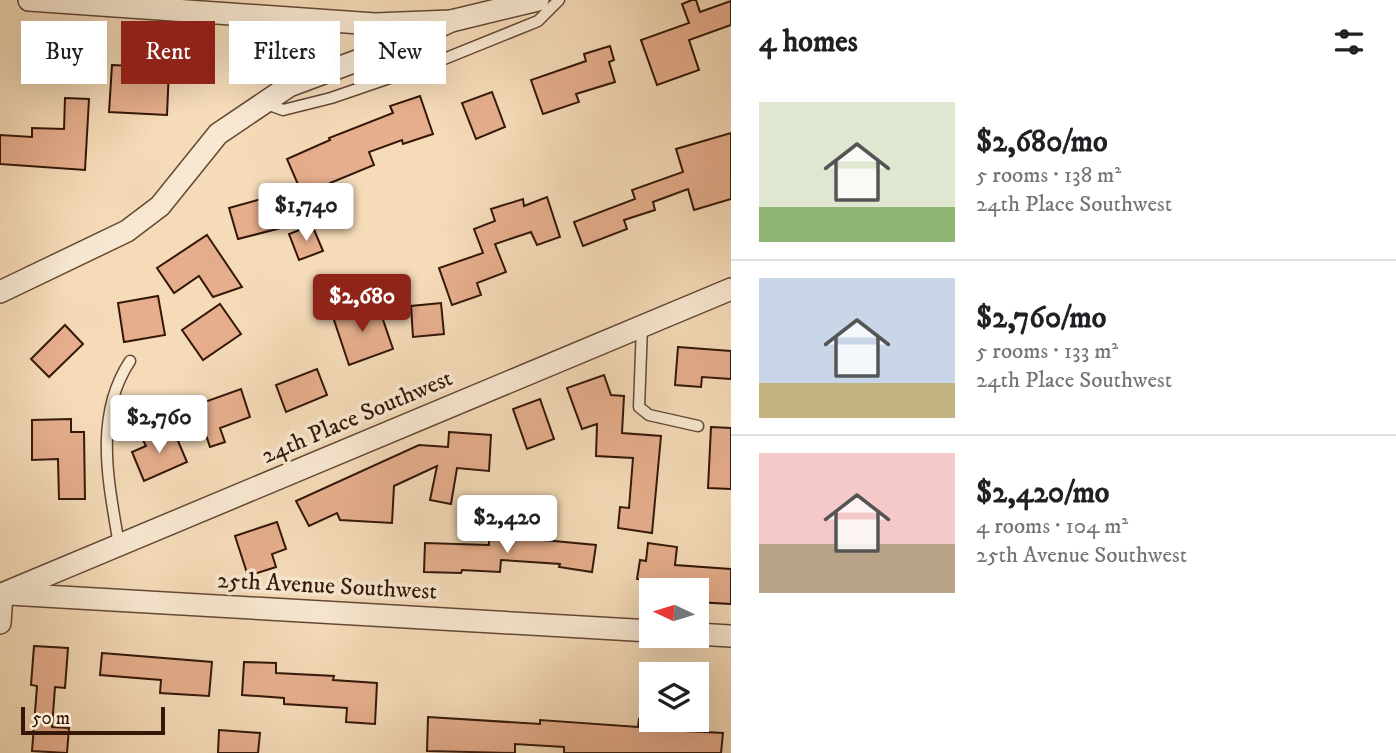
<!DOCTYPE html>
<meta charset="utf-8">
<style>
:root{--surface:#fff;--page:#f6f6f6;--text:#202124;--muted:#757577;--line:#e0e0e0;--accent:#8f2418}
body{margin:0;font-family:"IM FELL DW Pica",serif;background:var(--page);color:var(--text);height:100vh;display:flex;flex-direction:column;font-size:26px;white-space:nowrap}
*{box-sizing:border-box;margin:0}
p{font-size:23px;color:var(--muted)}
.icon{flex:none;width:38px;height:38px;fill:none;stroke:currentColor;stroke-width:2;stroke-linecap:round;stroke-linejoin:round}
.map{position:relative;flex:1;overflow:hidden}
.side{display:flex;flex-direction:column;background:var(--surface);width:665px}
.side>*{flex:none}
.top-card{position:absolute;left:21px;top:21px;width:604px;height:63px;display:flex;gap:14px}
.needle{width:46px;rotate:274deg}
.buttons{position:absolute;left:639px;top:578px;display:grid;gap:14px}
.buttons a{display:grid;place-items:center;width:70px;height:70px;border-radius:0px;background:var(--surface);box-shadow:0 7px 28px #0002;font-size:35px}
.scale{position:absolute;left:21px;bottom:18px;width:144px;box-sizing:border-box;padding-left:7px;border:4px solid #341709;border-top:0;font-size:19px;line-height:24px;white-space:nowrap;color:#341709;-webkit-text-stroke:5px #f8e8d1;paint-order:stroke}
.price{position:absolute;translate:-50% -60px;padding:0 16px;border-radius:7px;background:#fff;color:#222;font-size:23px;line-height:46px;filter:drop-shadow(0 2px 4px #0008)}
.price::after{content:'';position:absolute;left:50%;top:42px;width:21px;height:16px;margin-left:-10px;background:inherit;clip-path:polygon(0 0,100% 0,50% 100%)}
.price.current{background:var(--accent);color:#fff}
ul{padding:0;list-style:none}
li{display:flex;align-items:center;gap:21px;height:175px;padding:0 28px}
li+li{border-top:2px solid var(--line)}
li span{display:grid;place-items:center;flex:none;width:196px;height:140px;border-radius:0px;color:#555}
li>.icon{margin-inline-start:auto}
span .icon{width:84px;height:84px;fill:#fffc;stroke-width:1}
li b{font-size:30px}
h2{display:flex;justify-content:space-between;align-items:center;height:84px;padding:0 28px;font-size:30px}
.pill{padding:0 24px;border-radius:0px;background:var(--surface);box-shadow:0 7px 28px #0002;font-size:24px;line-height:63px}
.pill.current{background:var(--accent);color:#fff}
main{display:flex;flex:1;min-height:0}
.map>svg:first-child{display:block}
</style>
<main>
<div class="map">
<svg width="731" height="753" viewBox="0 0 731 753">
<rect width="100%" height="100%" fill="#f5dbb8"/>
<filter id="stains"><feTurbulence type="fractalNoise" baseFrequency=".00286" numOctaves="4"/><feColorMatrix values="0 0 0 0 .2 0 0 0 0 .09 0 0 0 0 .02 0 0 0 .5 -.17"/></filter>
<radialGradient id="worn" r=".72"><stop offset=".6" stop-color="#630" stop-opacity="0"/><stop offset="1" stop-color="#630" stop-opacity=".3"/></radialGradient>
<g fill="#e6ae8d" stroke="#341709" stroke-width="2">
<polygon points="692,0 696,0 700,12 731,1 731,25 689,40 699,70 657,85 641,40 689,23 682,4"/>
<polygon points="158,31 171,32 170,52 185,53 184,69 169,68 167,115 109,112 112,65 155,67"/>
<polygon points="610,46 614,60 609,62 615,82 576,94 579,102 543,114 531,80 586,61 584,54"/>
<polygon points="492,92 505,127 476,139 462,103"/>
<polygon points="420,96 433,134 403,144 402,140 369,152 374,165 330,183 333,191 306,203 287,159 330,140 329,138 393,113 390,106"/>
<polygon points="65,98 89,99 85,170 0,164 0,135 32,137 32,128 64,129"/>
<polygon points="731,133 731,199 694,210 688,189 653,202 655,210 624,220 627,229 583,246 574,222 635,199 632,190 683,172 676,149"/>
<polygon points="272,196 281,228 238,239 229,208"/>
<polygon points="547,197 560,237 537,245 531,232 495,244 506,272 477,283 481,295 452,305 439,268 483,253 474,229 495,221 491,209 523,199 524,206"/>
<polygon points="312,225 323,251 299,260 289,234"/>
<polygon points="207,235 242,287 213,297 199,276 174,293 157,268"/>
<polygon points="158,296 165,335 124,342 118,303"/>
<polygon points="361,303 365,316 380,311 393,349 349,365 332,314"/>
<polygon points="441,303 444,334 413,337 411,306"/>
<polygon points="220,304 241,334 203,360 182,330"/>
<polygon points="65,325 83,344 49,377 31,359"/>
<polygon points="678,347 731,351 731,379 702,377 701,387 675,385"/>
<polygon points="317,369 327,395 286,412 276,385"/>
<polygon points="604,375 611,395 624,396 622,433 661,436 652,533 618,528 620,507 629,508 633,458 596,456 597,424 582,429 567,388"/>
<polygon points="241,389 250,417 220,428 225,442 210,447 196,405"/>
<polygon points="540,399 554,439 527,449 513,409"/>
<polygon points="71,419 71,432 84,432 85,499 59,499 58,459 32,460 32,420"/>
<polygon points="172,427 187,462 144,481 132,452 146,446 143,440"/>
<polygon points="711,427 731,428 731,489 708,488"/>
<polygon points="449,432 491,435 489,471 457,468 451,504 430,500 437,466 394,486 392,523 340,520 337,513 309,526 296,501 419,445 448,447"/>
<polygon points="277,522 286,549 272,554 276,567 248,576 235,536"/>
<polygon points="489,535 596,545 592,572 559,567 560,564 501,560 500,572 462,570 461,573 424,572 425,543 489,545"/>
<polygon points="648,543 677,547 675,565 731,569 731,604 696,602 696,590 692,590 692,586 637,579 640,560 646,561"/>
<polygon points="34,646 68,648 65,688 55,687 52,727 69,728 67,753 32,751 37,686 31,685"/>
<polygon points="102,653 212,662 209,696 160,693 161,680 100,675"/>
<polygon points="244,662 276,663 276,673 334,676 333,680 377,683 375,724 346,722 347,708 284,704 284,698 242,695"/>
<polygon points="428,717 540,724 540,720 638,727 639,719 666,719 665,730 723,733 721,753 564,753 564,747 515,744 515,753 427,751"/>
<polygon points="219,730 260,733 258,753 218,753"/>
</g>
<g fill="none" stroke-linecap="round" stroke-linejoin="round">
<g stroke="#644835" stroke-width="13">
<g id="lane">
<polyline points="264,103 283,110 331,98 439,61 538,21 559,0"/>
<polyline points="642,326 639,407 649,415 698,426"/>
<path d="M119,545C109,484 93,417 130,361"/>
</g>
</g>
<g stroke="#644835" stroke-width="24">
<g id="street">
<polyline points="29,0 375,24 451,21 538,0"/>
<polyline points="0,292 127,231 160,206 218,134 289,86 405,43 451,21"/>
<polyline points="9,594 651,631"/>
<polyline points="0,623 2,594 731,289"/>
<polyline points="696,634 731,636"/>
</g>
</g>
<use href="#lane" stroke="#f8e8d1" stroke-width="10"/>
<use href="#street" stroke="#f8e8d1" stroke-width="21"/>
</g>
<g text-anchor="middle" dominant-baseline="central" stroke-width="7" stroke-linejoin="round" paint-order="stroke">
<g font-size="24" fill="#341709" stroke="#f8e8d1">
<text transform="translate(357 417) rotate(-23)">24th Place Southwest</text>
<text transform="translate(327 586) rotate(3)">25th Avenue Southwest</text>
</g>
</g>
<rect width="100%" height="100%" filter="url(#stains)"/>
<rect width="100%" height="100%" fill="url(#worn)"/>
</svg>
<div class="buttons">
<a><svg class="needle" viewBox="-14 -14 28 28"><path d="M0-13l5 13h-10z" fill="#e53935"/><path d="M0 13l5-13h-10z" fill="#757577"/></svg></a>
<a><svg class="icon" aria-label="layers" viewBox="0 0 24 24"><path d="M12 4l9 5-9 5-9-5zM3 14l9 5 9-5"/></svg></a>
</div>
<div class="scale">50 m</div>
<b class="price" style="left:306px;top:243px">$1,740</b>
<b class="price current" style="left:362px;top:334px">$2,680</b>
<b class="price" style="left:159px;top:455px">$2,760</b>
<b class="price" style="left:507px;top:555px">$2,420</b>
<div class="top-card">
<a class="pill">Buy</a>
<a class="pill current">Rent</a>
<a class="pill">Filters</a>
<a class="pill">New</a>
</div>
</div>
<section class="side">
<h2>4 homes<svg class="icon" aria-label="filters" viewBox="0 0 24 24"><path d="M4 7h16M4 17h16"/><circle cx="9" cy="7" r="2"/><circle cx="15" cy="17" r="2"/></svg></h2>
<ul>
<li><span style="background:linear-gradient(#dfe7d0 75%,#8fb573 0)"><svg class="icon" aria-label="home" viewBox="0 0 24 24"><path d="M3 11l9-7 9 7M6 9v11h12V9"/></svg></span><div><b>$2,680/mo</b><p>5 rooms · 138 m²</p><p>24th Place Southwest</p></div></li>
<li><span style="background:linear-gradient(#c9d6e8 75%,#c2b280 0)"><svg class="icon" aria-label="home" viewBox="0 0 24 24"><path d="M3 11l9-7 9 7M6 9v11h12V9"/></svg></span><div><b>$2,760/mo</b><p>5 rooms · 133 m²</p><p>24th Place Southwest</p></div></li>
<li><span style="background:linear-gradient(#f6c9c9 65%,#b9a48a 0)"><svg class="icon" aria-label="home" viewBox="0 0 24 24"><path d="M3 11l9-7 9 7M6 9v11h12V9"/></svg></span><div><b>$2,420/mo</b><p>4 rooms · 104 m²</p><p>25th Avenue Southwest</p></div></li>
</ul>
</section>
</main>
